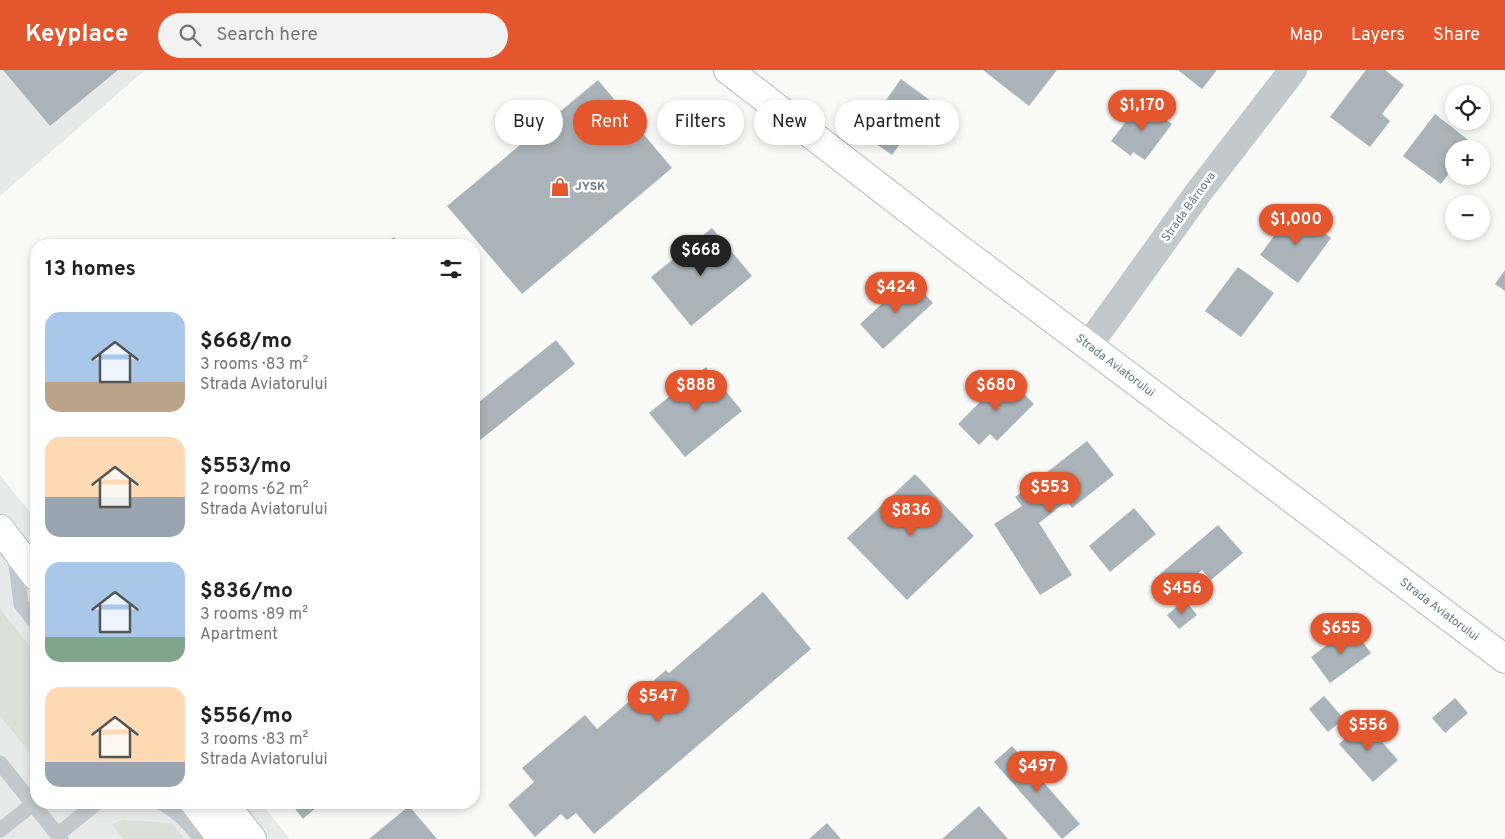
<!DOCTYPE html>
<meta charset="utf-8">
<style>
:root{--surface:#fff;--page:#f2f2f2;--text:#222;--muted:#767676;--accent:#e4572e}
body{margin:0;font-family:Overpass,sans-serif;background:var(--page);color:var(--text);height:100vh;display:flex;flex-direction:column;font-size:19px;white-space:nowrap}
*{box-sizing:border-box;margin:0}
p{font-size:16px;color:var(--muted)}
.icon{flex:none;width:28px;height:28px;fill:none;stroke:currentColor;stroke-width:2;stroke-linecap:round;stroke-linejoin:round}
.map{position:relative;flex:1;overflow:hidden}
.panel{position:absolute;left:30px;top:169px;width:450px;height:570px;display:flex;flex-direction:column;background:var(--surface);border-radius:20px;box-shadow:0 2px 8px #0003}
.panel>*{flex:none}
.guide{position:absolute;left:495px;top:30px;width:475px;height:45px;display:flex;gap:10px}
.buttons{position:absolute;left:1445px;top:15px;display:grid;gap:10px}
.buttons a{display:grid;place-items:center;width:45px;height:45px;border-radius:50%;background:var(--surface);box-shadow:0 2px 8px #0003;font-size:25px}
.price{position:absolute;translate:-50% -42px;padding:0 11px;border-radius:18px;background:var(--accent);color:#fff;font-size:16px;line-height:32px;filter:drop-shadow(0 1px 2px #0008)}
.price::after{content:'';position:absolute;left:50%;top:30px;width:15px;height:11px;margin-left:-8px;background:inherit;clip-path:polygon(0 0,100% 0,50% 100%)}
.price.on{background:#222;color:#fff}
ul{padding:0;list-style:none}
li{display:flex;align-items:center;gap:15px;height:125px;padding:0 15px}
li span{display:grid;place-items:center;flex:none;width:140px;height:100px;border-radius:15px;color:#555}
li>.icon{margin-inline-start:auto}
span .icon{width:60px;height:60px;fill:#fffc;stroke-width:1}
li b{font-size:21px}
h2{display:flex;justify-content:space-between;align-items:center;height:60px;padding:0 15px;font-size:21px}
.pill{padding:0 18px;border-radius:22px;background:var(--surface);box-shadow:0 2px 8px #0003;font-size:18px;line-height:45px}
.pill.on{background:var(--accent);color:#fff}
header{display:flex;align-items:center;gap:30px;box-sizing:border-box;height:70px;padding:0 25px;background:var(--accent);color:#fff}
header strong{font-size:24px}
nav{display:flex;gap:28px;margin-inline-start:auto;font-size:18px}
.search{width:350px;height:45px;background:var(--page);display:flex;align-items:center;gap:12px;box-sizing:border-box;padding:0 18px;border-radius:28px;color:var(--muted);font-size:19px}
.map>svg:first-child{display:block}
</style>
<header>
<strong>Keyplace</strong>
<div class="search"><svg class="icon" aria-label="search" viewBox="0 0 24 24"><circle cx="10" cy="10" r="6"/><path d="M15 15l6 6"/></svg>Search here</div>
<nav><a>Map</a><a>Layers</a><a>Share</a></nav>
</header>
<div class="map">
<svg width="1505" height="769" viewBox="0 0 1505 769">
<rect width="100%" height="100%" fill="#fafaf8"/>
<g fill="#e8e9e9">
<polygon points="0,0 145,0 0,126"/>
<polygon points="0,405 36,450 36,732 261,733 290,769 0,769"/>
</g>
<g fill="#dadfd7">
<polygon points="0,539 36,584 36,690 0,646"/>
<polygon points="123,750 171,753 185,769 124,769 112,754"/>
</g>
<g fill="#aab3b9">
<polygon points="3,0 118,0 50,56"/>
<polygon points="983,0 1057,0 1029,36"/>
<polygon points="1178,0 1217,0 1202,19"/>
<polygon points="1366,0 1385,0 1404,15 1382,44 1390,51 1370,77 1330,47"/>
<polygon points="901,9 931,31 892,85 862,64"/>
<polygon points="598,10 672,98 522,224 447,136"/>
<polygon points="1141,32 1172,54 1145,90 1133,82 1131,86 1111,71"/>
<polygon points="1435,44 1472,73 1468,79 1454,79 1454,97 1441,114 1403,86"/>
<polygon points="1293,140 1331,168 1298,213 1260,185"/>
<polygon points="712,158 752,206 691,256 651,207"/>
<polygon points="394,167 400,175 383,175"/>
<polygon points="1238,197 1274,223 1241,267 1205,241"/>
<polygon points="1505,200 1505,221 1495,214"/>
<polygon points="910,208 933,233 883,279 860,254"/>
<polygon points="556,270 575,294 474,375 474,336"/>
<polygon points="706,297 742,341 685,387 649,343"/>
<polygon points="1006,306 1034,334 997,371 990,364 979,375 958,354"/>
<polygon points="1087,371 1114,405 1072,438 1067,431 1039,453 1072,505 1040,525 994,454 1022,436 1015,427"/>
<polygon points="915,404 974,466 907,530 847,468"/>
<polygon points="1134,438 1156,464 1110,502 1089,476"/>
<polygon points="1218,455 1243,483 1211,510 1202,500 1176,522 1160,504"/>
<polygon points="763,522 811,579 594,764 576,743 567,750 561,744 535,767 508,735 534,712 522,698 585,645 597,659 666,600 669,603"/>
<polygon points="1185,530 1197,545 1179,559 1167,545"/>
<polygon points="1351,557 1371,583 1330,613 1311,587"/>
<polygon points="1324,626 1344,649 1328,662 1309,639"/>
<polygon points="1455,628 1468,643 1445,663 1432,648"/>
<polygon points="1364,652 1398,690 1373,712 1339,674"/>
<polygon points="1012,676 1080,754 1062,769 994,692"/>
<polygon points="290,732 323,732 303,749"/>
<polygon points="409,736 437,769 369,769"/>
<polygon points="979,736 1008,769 942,769"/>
<polygon points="827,753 841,769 809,769"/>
</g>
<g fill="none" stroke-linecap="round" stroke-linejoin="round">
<g stroke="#b5babe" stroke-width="30">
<g id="primary">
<polyline points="728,0 953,174 1505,589"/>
<polyline points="0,459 36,506"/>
<polyline points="194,732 222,769"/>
<polyline points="223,732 252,769"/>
</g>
</g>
<g stroke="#c3c8cc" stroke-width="15">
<polyline points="15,486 21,534 36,553"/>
<polyline points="0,693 61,769"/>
<path d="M159,732C177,740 189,754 201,769"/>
<polyline points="0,760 33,734"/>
<polyline points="57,765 98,732"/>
</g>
<polyline stroke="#c3c8cc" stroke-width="28" points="1088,276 1198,123 1293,0"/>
<use href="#primary" stroke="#fff" stroke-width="28"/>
</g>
<defs>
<g id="shop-bare" transform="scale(1.5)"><path d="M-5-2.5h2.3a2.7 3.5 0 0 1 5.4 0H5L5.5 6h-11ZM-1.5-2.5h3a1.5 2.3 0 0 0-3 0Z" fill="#e4572e" stroke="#fff" stroke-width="2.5" paint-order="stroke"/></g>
</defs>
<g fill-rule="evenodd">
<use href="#shop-bare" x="560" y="117"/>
</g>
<g text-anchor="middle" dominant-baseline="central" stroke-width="5" stroke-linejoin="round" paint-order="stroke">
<g font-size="12" font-weight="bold" fill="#657683" stroke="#fff" text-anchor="start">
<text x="575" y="117">JYSK</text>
</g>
<g font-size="12" fill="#657683" stroke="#fff">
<text transform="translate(1189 137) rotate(-54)">Strada Bârnova</text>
<text transform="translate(1115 296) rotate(37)">Strada Aviatorului</text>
<text transform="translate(1439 540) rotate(37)">Strada Aviatorului</text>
</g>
</g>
</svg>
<div class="buttons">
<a><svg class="icon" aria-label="locate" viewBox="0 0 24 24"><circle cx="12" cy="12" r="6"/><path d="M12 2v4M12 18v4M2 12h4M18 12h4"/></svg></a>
<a>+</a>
<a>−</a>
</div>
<b class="price" style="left:1142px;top:62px">$1,170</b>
<b class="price" style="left:1296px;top:176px">$1,000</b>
<b class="price on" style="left:701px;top:207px">$668</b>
<b class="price" style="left:896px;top:244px">$424</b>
<b class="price" style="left:696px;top:342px">$888</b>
<b class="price" style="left:996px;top:342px">$680</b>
<b class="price" style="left:1050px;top:444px">$553</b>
<b class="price" style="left:911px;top:467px">$836</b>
<b class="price" style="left:1182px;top:545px">$456</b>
<b class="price" style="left:1341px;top:585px">$655</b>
<b class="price" style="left:658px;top:653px">$547</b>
<b class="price" style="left:1368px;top:682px">$556</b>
<b class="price" style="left:1037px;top:723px">$497</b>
<div class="guide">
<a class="pill">Buy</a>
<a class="pill on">Rent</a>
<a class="pill">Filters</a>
<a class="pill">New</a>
<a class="pill">Apartment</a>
</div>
<section class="panel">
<h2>13 homes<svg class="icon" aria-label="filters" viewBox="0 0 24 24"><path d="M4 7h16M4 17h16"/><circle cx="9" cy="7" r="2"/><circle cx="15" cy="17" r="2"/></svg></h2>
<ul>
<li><span style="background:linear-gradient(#a9c7e8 70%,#b9a48a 0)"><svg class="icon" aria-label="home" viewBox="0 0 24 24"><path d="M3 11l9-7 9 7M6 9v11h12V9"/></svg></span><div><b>$668/mo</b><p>3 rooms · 83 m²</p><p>Strada Aviatorului</p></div></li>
<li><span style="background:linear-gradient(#ffd9b3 60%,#9aa5b1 0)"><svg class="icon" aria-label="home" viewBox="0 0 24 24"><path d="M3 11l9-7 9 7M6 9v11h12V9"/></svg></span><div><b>$553/mo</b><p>2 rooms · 62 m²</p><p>Strada Aviatorului</p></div></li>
<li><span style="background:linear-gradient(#a9c7e8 75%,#7fa58c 0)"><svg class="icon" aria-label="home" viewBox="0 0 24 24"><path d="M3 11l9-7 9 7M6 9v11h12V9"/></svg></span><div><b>$836/mo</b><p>3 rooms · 89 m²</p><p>Apartment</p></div></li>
<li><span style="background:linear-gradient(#ffd9b3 75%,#9aa5b1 0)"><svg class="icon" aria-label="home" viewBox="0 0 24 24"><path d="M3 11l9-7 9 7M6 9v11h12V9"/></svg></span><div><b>$556/mo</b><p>3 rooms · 83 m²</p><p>Strada Aviatorului</p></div></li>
</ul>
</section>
</div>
